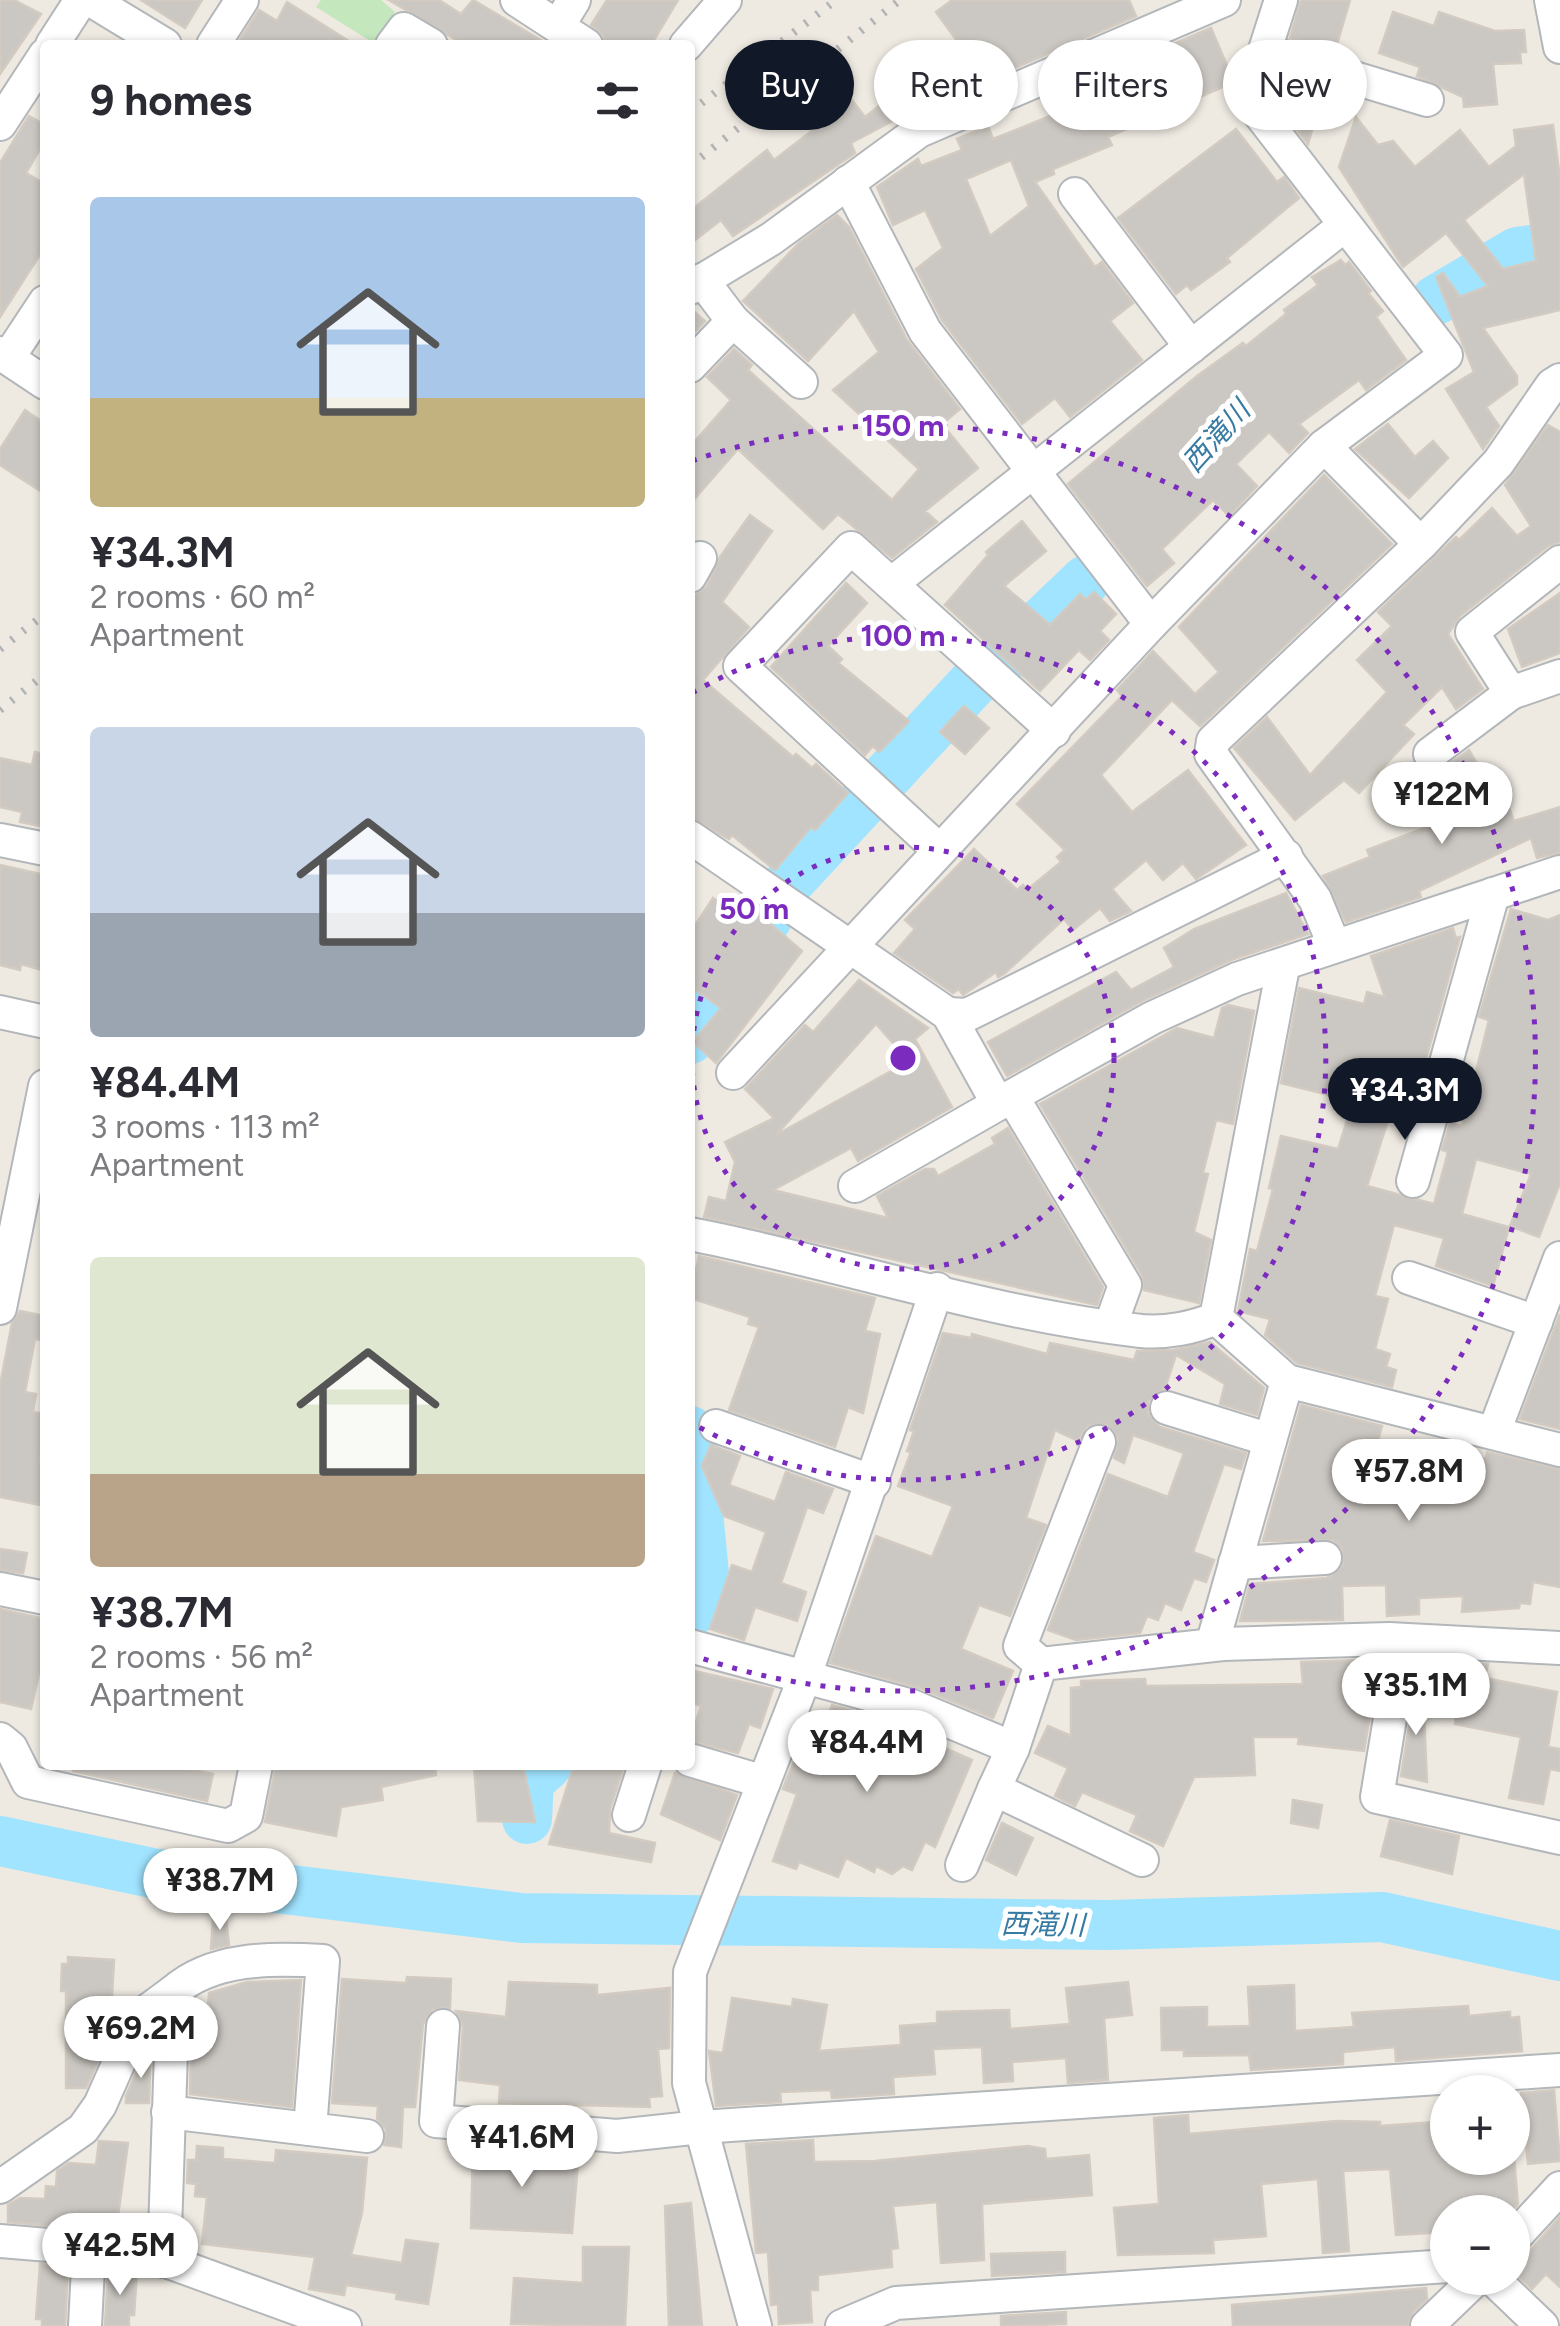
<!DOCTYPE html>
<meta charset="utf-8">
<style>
:root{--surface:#fff;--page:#f2f2f3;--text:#2b2b33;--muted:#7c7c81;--accent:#111827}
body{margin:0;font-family:Figtree,"Noto Sans JP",sans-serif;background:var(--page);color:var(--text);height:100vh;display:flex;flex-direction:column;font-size:38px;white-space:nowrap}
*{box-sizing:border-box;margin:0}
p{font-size:32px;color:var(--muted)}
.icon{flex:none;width:55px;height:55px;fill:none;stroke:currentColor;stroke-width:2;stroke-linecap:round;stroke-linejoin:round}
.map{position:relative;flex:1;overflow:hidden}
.side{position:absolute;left:40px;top:40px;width:655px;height:1730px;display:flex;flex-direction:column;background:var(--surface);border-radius:10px;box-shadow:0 2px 8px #0004}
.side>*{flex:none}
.top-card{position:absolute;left:725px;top:40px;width:685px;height:90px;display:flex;gap:20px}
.fabs{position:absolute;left:1430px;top:2075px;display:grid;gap:20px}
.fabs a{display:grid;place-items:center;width:100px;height:100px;border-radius:50%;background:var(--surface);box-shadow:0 2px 8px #0004;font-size:50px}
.price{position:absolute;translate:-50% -85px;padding:0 22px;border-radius:35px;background:#fff;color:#222;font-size:32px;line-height:65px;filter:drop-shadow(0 2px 5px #0008)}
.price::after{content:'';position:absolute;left:50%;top:60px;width:30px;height:22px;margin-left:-15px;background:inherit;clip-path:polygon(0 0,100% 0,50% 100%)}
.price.active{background:var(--accent);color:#fff}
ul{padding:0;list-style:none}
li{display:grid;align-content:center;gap:20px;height:530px;padding:0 50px}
li span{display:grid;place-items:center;height:310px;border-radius:10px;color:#555}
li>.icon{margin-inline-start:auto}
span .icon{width:180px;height:180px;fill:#fffc;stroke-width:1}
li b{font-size:42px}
h2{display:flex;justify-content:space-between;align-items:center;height:120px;padding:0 50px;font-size:42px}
.pill{padding:0 35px;border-radius:45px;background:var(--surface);box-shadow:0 2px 8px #0004;font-size:35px;line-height:90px}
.pill.active{background:var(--accent);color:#fff}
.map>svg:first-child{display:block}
</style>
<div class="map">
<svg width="1560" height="2326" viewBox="0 0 1560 2326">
<rect width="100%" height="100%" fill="#eeeae2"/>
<polygon fill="#c4e7be" points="321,0 381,0 395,12 375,44 316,7"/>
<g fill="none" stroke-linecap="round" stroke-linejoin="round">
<g stroke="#a1e4ff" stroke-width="50">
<polyline points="1436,300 1517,252 1560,246"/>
<polyline points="1001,661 1086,580"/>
<polyline points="886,777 973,683"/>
<polyline points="789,882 863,802"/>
<polyline points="690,1039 768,917"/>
<polyline points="690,1431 705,1584 690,1613"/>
<polyline points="527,1819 529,1781 547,1765"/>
<polyline points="0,1841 152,1873 521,1918 1109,1925 1382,1917 1560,1956"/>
</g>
</g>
<g fill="#cbc7c2" stroke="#d3cbc1" stroke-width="2.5" fill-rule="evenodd">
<polygon points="0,0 14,0 41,14 0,74"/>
<polygon points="141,0 202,0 185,28"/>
<polygon points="389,0 439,0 461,14 473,0 549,45 465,45"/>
<polygon points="607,0 678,0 651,45 606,45 603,35 591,25"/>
<polygon points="952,0 1129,0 1136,16 963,90 955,72 973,63 936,12"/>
<polygon points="1301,0 1350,0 1335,51 1290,38"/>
<polygon points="287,2 355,45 246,45 239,41 259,10 277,21"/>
<polygon points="1393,12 1434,26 1439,12 1495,31 1524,30 1526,52 1520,52 1521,63 1493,64 1497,104 1464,107 1463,97 1417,76 1420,67 1379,53"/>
<path d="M1211,28L1234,82L1108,137L1112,145L1053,169L1054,174L1035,182L1095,267L1102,262L1133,303L1110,321L1142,360L1070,417L1055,398L1022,424L942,320L916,269L943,248L925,210L893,225L877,187L918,159L921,166L962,150L957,139L988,126L993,139L1043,119L1080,102L1073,87ZM1011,160L1029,206L990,236L966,179Z"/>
<polygon points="1284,78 1300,83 1319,106 1308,144 1271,96"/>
<polygon points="899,90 913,110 851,143 855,153 733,236 721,220 690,244 690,211 767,150 774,160 852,100 865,117"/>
<polygon points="29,116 45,125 45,141 26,173 45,184 45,247 0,317 0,163"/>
<path d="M1356,117L1378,145L1393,141L1415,167L1460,130L1489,167L1516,146L1514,130L1553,125L1560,179V310L1483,328L1517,376V384L1486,407L1499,426L1483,449L1446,389L1474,372L1436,277L1443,273L1460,297L1488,286L1446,233L1403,267L1339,167ZM1524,174L1536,261L1503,269L1464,220Z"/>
<polygon points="1236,129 1277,182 1284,177 1299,198 1227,258 1230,262 1191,290 1187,285 1176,294 1118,218"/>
<polygon points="837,215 849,227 907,340 960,409 942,424 978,468 925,511 937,522 892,558 838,514 823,529 738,449 690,504 690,447 731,400 707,377 734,349 752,365 748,370 892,500 919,469 833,390 879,352 854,311 808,361 743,301 799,243"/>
<polygon points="1341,260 1345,265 1349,262 1371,291 1368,293 1383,311 1376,317 1406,360 1366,390 1359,380 1299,424 1308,433 1289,453 1269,432 1236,464 1257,486 1229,516 1213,500 1162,549 1174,563 1147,586 1068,484 1197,376 1243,343 1246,346 1286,314 1284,310 1318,285 1312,277"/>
<polygon points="690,308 705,321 690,337"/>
<polygon points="25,410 45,424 45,494 0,465 0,449"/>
<polygon points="1388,424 1415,457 1433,441 1448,458 1409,498 1355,449"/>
<polygon points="1548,425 1560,432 1560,542 1548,546 1460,616 1448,634 1483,689 1456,709 1442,687 1403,725 1414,734 1359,793 1344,780 1295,820 1234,748 1267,717 1310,775 1387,692 1357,660 1392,626 1378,612 1456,537 1459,540 1492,508 1517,536 1531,526 1505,485"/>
<polygon points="1324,475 1392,544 1200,726 1172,700 1101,775 1132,812 1188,770 1246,845 1196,879 1183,863 1163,880 1146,860 1112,889 1131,911 1110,921 1100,908 1073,930 1064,919 1004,974 998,977 996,972 963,995 959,989 953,993 894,953 915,929 905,920 974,849 1017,890 1023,885 1027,890 1061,862 1057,857 1065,850 1017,804 1122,696 1117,690 1153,651 1195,694 1219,672 1179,627"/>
<polygon points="750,515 772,531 722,602 749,627 703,680 793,757 796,754 812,768 816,764 848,793 815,830 811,827 775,870 732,835 729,839 690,817 690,600 707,586 720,557"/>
<polygon points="1022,521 1046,551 1004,586 1050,625 1080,594 1086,600 1094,592 1116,614 1100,631 1109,640 1090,660 1079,650 1040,691 945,605 988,555 986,552"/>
<polygon points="846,583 867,603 828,646 842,659 838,663 909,721 879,752 873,746 865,755 771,667"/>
<polygon points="1560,593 1560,653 1522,667 1508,629"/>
<polygon points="964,706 989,728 965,754 940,732"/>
<polygon points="1469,750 1497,798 1504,795 1514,821 1560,807 1560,853 1537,858 1531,838 1419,891 1421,897 1346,922 1323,876 1370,857 1367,850 1464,813 1440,771"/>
<polygon points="35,752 45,754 45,827 20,822 22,812 0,807 0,758 32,765"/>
<polygon points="0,865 45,875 45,971 21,964 20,970 0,965"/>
<polygon points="1286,893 1308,934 1231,960 1144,1000 1007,1076 988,1042 1116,972 1131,990 1174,967 1164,948 1194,929"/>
<polygon points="713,898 733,912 742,900 802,951 716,1063 693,1042 721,1008 690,986 690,933"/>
<polygon points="1511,909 1548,920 1560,915 1560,1183 1539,1237 1510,1226 1531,1174 1476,1159 1462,1214 1509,1227 1493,1286 1436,1266 1444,1238 1394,1225 1375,1296 1388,1299 1375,1349 1390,1354 1386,1367 1396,1370 1392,1387 1297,1363 1265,1335 1270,1319 1238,1311 1250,1249 1257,1251 1273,1189 1269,1188 1281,1136 1338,1149 1353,1101 1281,1083 1299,988 1364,1004 1367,992 1385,997 1371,956 1453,928 1456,938 1460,937 1415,1098 1397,1092 1367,1186 1434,1204 1448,1152 1442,1150 1450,1123 1462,1126 1489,1020 1479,1017"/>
<path d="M859,980L928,1028L915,1039L952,1107L858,1161L851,1148L773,1190L888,1218L877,1196L925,1169H934L938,1176L995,1144L992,1138L1008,1128L1103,1287L1097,1305L704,1217L709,1197L726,1201L735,1162L725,1142L774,1118L745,1089L805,1025L813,1032ZM876,1024L909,1061L776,1135L803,1105Z"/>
<polygon points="1228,1005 1254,1011 1233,1124 1216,1120 1203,1173 1208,1174 1194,1232 1211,1240 1199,1303 1144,1290 1142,1275 1040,1104 1177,1028 1214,1038 1222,1008"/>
<polygon points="699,1256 875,1298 865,1331 880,1334 863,1413 848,1407 835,1447 729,1410 759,1327 748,1324 750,1317 690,1298"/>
<polygon points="20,1311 45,1316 45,1341 35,1339 25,1392 36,1394 33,1412 45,1414 40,1460 45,1460 45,1506 0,1497 0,1385 12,1323"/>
<polygon points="1560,1314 1560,1429 1520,1419"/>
<polygon points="943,1333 971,1338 972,1334 1047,1354 1050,1343 1134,1360 1137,1351 1173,1350 1210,1342 1264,1388 1257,1415 1220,1404 1225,1384 1176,1355 1165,1388 1148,1401 1148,1413 1160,1427 1246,1453 1241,1469 1224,1464 1193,1552 1214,1560 1206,1582 1194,1578 1181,1610 1165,1603 1158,1620 1147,1616 1140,1633 1076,1640 1048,1630 1108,1474 1168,1497 1184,1453 1133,1435 1124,1463 1114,1458 1118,1438 1107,1424 1087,1426 1078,1441 1055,1430 1026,1518 1046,1525 1010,1616 979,1605 961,1649 1013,1671 993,1718 920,1688 830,1663 876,1536 932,1557 953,1506 898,1486 911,1452 907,1451 914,1431 910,1430"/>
<polygon points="1301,1405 1382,1426 1377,1444 1450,1462 1453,1450 1486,1459 1487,1452 1560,1469 1560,1587 1533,1582 1530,1604 1520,1603 1519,1608 1462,1612 1463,1596 1419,1598 1419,1614 1387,1616 1386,1585 1342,1586 1343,1620 1240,1621 1250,1584 1327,1578 1343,1566 1342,1548 1333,1540 1263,1541"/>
<polygon points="711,1445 740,1456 729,1485 775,1502 786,1472 833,1489 823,1513 807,1507 781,1583 806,1592 797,1621 755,1607 744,1640 710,1629 732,1565 752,1572 766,1532 724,1516 702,1466"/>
<polygon points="0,1549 27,1553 23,1573 0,1570"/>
<polygon points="0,1609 45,1619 45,1675 39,1674 31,1709 0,1702"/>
<polygon points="1366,1660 1379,1662 1364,1751 1298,1744 1299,1737 1253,1737 1255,1775 1194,1777 1163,1846 1130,1831 1137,1815 1082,1792 1075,1806 1055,1796 1068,1768 1035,1753 1048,1726 1071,1736 1071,1688 1081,1687 1081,1681 1145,1679 1146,1686 1303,1684 1301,1662"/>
<polygon points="1459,1663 1488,1664 1485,1678 1557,1692 1548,1747 1560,1749 1560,1771 1550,1769 1543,1804 1509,1798 1521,1737 1455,1724"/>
<polygon points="690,1670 773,1689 760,1728 749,1724 738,1753 690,1741 701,1706 690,1702"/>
<polygon points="1418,1670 1422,1671 1427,1782 1401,1776"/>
<polygon points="832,1705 900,1724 899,1728 972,1760 935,1847 925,1842 912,1870 903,1866 892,1874 876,1866 874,1872 846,1858 838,1877 799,1862 796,1869 773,1861 797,1794 783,1789 787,1778 807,1733 820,1737"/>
<polygon points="74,1765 169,1765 213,1774 207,1801 73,1771"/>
<polygon points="276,1765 435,1765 436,1775 381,1787 383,1800 341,1807 336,1836 265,1822"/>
<polygon points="474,1765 523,1765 535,1822 478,1821"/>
<polygon points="574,1765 623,1769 610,1809 609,1833 655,1843 651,1862 549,1844"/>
<polygon points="675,1773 737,1795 720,1840 661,1814"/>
<polygon points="1293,1800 1322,1805 1318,1828 1291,1823"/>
<polygon points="1390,1820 1459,1836 1452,1874 1381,1856"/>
<polygon points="1002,1823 1033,1838 1016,1875 986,1860"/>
<polygon points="213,1917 226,1917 229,1945 211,1949"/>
<polygon points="68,1957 114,1960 110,2034 86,2088 66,2088 66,1991 61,1991 62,1964 68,1964"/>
<polygon points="407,1977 451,1979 450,2008 433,2009 423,2024 415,2107 403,2107 401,2147 384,2145 386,2129 377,2119 378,2106 332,2103 342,1979 406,1983"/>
<polygon points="301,1980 292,2107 190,2094 191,2055 200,2055 201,2019 207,2019 209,1993 247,1982"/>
<polygon points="509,1982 597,1985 597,1995 670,1988 669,2048 658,2049 662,2096 649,2097 650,2107 499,2103 500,2085 459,2080 463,2027 456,2011 506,2017"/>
<polygon points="1128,1982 1132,2015 1104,2018 1108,2080 1068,2083 1066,2058 1012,2062 1013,2081 984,2083 982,2047 933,2049 935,2074 893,2077 894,2094 832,2098 831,2090 780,2092 781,2102 716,2106 709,2051 723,2053 732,1998 792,2007 793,1999 827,2005 819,2051 901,2045 900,2026 937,2023 937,2012 1009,2010 1010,2029 1070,2024 1066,1988"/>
<polygon points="1294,1985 1295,2031 1354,2027 1352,2013 1468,2006 1469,2016 1510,2012 1510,2018 1519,2017 1522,2051 1396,2061 1395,2047 1343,2052 1343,2064 1251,2070 1249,2055 1184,2056 1184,2050 1162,2050 1161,2008 1207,2007 1207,2027 1250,2026 1248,1987"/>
<polygon points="151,2038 149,2103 126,2103 126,2096"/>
<polygon points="1554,2090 1560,2161 1528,2164 1521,2093"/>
<polygon points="1188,2115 1189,2134 1337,2121 1380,2122 1380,2126 1448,2121 1448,2158 1514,2158 1518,2204 1510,2212 1448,2212 1448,2232 1396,2235 1390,2169 1343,2171 1349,2251 1323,2253 1318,2179 1261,2184 1266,2236 1213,2240 1214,2253 1118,2255 1114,2208 1159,2204 1154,2118"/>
<polygon points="813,2140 814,2162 875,2161 1028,2146 1045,2149 1046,2159 1089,2155 1092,2195 982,2204 984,2260 941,2263 937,2202 893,2206 898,2248 891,2249 892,2267 818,2275 818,2290 810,2290 812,2322 779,2324 778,2304 771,2305 768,2252 756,2253 746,2144"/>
<polygon points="99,2141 128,2143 116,2231 8,2222 8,2205 20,2198 45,2199 46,2186 56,2187 57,2171 69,2163 96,2165"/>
<polygon points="473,2144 560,2151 559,2161 578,2163 572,2233 471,2228"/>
<polygon points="197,2146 223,2148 223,2159 275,2163 276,2150 367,2158 362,2213 351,2255 402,2263 406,2240 438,2244 428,2304 396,2299 397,2293 346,2285 344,2295 309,2289 315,2257 202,2244 207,2197 195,2196 196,2184 187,2183 188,2160 196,2160"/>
<polygon points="691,2203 702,2326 669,2326 665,2206"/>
<polygon points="1560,2217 1560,2287 1546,2274 1532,2289 1515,2273 1522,2266 1515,2259 1527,2254"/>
<polygon points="583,2247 629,2247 625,2326 511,2324 514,2278 583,2283"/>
<polygon points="1065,2252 1065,2272 992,2276 991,2254"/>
<polygon points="40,2264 68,2267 65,2326 42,2326 42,2319 36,2319"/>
<polygon points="108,2270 137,2272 134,2315 129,2315 129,2326 105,2326"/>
<polygon points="1426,2288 1427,2299 1413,2312 1408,2326 1233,2326 1232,2305"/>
<polygon points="1066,2312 1066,2324 1001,2326 1001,2316"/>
</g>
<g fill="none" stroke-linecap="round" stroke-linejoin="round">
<g stroke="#b3b7ba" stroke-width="36">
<g id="minor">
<polyline points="91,0 165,45"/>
<polyline points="517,0 586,45"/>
<polyline points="1551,0 1560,47"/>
<polyline points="558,26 574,0"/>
<polyline points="52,45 81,0"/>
<polyline points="213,45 242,0"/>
<polyline points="392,45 404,29 431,45"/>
<polyline points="686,45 725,0"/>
<polyline points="1265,51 1427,100"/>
<polyline points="0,124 45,55"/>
<polyline points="848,182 925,331 1151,624"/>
<polyline points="1075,194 1191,347"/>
<polyline points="690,288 771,239 919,131 1224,0"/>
<polyline points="733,321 801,382"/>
<polyline points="0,353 45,383"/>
<polyline points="8,358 45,302"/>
<polyline points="690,366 733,321 702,280"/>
<polyline points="1324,446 1421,544"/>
<polyline points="1560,562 1472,632 1511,693 1560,676"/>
<polyline points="690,576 700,558"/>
<polyline points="891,584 1345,225"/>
<polyline points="1430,754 1511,693"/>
<polyline points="690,837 948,1014 998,1104 1152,1018 1237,979 1560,872"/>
<polyline points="0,840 45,849"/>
<polyline points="939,850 740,666 851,548 1054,731"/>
<polyline points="1334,945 1315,899 1211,754 1213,741 1421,544 1498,463 1552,385 1560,380"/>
<polyline points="0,1012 45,1022"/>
<polyline points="948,1014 967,1015 1286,856"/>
<polyline points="733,1073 1151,624 1324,446 1446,355 1249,100 1281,0"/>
<polyline points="1013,1098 1125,1285 1111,1324"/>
<polyline points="1413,1181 1493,894"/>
<polyline points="855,1186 998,1104"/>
<path d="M690,1234C840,1263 989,1314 1141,1331C1166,1333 1194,1328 1216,1318"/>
<polyline points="1409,1278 1536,1322"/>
<polyline points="0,1308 45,1086"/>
<polyline points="1216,1318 1287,1381 1560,1450"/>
<polyline points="1216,1318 1283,967"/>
<polyline points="1167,1408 1270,1440"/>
<polyline points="716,1426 874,1482"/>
<polyline points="1494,1432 1560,1258"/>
<polyline points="1235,1563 1325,1558"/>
<polyline points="0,1589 45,1598"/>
<polyline points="1403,1640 1377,1797 1560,1838"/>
<polyline points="1212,1645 1287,1381"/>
<polyline points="690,1646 912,1706 1013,1748 1041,1664 1223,1644 1389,1639 1560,1648"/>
<polyline points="1041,1664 1020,1646 1099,1442"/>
<polyline points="0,1739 11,1748 28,1782 228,1826 246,1816 256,1765"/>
<polyline points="1013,1748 994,1789 1142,1860"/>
<polyline points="690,1760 764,1782"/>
<polyline points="629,1815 645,1765"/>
<polyline points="962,1865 994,1789"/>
<path d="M173,1992C212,1957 273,1958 323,1961L310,2129"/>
<polyline points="443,2026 436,2121 617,2136 701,2127 1560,2070"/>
<polyline points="168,2112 367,2136"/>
<polyline points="0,2187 83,2129 100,2105 139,2017 173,1992 164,2261"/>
<polyline points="1512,2240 1560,2188"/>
<polyline points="0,2241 144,2253 345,2326"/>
<polyline points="1492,2278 1542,2326"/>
<polyline points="85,2326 89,2248"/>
<polyline points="755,2326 689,2083 690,1972 804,1679 937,1289"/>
<polyline points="842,2326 896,2303 1448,2266"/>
<polyline points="1427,2326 1477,2278"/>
</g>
</g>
<use href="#minor" stroke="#fff" stroke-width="32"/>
<g stroke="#b2b3b4" stroke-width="8" stroke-dasharray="2.5 12" stroke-linecap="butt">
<polyline points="690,112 836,0"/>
<polyline points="690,166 900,0"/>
<polyline points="0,649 45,614"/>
<polyline points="0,710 45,674"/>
</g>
</g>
<g fill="none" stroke="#7b2cbf" stroke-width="5" stroke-dasharray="5 10">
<circle cx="903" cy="1058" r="211"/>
<path d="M692 693A422 422 0 1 1 692 1423"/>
<path d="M692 461A633 633 0 1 1 692 1655"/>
</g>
<g text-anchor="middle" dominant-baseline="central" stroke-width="10" stroke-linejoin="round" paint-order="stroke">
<g font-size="28" font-style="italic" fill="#377ba3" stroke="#fff">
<text transform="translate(1216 436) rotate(-48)">西滝川</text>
<text transform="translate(1043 1924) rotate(1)">西滝川</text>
</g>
</g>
<circle cx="903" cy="1058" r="15" fill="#7b2cbf" stroke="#fff" stroke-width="5"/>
<g font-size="30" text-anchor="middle" font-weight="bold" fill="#7b2cbf" stroke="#fff" stroke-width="10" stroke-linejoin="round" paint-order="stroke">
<text x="903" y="436">150 m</text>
<text x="903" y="646">100 m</text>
<text x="754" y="919">50 m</text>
</g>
</svg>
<div class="fabs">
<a>+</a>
<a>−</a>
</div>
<b class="price" style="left:1442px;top:847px">¥122M</b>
<b class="price active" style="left:1405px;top:1143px">¥34.3M</b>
<b class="price" style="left:1409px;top:1524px">¥57.8M</b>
<b class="price" style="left:1416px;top:1738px">¥35.1M</b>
<b class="price" style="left:867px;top:1795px">¥84.4M</b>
<b class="price" style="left:220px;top:1933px">¥38.7M</b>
<b class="price" style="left:141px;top:2081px">¥69.2M</b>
<b class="price" style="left:522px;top:2190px">¥41.6M</b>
<b class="price" style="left:120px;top:2298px">¥42.5M</b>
<div class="top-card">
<a class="pill active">Buy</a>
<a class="pill">Rent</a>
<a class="pill">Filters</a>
<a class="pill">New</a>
</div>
<section class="side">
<h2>9 homes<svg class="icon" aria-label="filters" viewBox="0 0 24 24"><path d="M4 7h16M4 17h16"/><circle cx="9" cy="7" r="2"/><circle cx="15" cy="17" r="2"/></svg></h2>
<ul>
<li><span style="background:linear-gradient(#a9c7e8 65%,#c2b280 0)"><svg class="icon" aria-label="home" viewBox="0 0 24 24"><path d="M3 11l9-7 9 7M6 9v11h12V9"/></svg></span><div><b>¥34.3M</b><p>2 rooms · 60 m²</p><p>Apartment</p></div></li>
<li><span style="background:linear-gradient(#c9d6e8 60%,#9aa5b1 0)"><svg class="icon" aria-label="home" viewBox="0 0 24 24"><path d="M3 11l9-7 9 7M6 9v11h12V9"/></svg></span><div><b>¥84.4M</b><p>3 rooms · 113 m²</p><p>Apartment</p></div></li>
<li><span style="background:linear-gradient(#dfe7d0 70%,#b9a48a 0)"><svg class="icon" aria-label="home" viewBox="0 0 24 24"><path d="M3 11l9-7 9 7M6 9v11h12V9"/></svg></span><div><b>¥38.7M</b><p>2 rooms · 56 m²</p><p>Apartment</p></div></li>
</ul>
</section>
</div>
